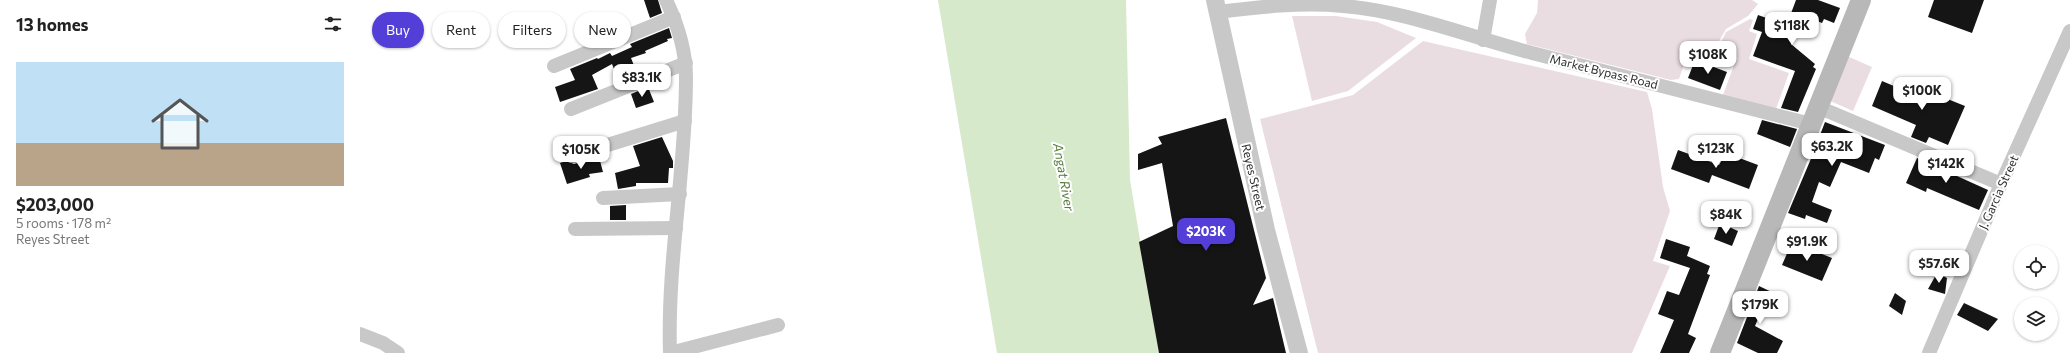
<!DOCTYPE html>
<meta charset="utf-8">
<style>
:root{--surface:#fff;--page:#f2f2f2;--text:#222;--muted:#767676;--accent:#533fd7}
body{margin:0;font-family:Commissioner,sans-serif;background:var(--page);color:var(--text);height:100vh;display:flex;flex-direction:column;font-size:15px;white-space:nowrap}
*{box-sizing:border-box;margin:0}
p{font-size:13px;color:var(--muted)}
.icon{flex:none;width:22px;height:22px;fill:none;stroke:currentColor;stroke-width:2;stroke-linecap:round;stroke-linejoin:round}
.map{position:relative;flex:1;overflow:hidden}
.drawer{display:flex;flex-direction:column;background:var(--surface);width:360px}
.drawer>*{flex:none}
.guide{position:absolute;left:12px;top:12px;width:380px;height:36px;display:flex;gap:8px}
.controls{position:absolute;left:1654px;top:245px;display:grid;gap:8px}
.controls a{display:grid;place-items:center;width:44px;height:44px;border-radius:50%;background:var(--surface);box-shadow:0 1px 3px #0004;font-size:20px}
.price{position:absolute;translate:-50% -34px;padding:0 9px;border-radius:8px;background:#fff;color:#222;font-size:13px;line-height:26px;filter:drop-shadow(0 1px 2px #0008)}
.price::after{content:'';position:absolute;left:50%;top:24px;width:12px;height:9px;margin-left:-6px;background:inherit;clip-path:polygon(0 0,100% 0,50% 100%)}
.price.selected{background:var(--accent);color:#fff}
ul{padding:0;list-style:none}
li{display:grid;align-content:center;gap:8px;height:212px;padding:0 16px}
li span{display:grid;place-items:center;height:124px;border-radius:0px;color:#555}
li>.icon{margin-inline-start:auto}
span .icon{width:72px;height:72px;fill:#fffc;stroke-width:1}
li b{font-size:17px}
h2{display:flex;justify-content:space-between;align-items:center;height:48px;padding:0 16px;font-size:17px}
.chip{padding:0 14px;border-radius:18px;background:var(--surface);box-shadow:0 1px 3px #0004;font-size:14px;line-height:36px}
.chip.selected{background:var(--accent);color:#fff}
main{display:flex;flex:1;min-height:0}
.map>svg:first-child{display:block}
</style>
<main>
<section class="drawer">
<h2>13 homes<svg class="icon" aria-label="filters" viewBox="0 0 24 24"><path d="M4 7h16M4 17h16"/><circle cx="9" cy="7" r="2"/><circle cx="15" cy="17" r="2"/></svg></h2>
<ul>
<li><span style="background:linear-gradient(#bfe0f5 65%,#b9a48a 0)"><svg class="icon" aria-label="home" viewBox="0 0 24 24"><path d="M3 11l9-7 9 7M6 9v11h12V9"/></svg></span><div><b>$203,000</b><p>5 rooms · 178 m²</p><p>Reyes Street</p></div></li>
</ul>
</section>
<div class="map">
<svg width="1710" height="353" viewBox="0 0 1710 353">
<rect width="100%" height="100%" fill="#fff"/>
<g fill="#eadde2">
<polygon points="1178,0 1392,0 1398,4 1388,16 1366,29 1351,55 1330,56 1325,61 1319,79 1311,80 1167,44 1165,34 1177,13"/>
<polygon points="932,16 976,16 1017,22 1056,38 988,91 952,101"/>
<polygon points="1390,19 1393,20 1389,31 1397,34 1389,59 1429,73 1416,109 1363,95 1374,65 1354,57 1366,32"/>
<polygon points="1063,41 1287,92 1292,109 1303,187 1310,211 1293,261 1310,266 1272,353 958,353 900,119 993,95"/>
<polygon points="1487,56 1512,67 1493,111 1468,100"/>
</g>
<polygon fill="#d7e9cb" points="578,0 766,0 770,180 799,353 637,353"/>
<g fill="#151515">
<polygon points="284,0 298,0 302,13 290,18"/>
<polygon points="1436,0 1458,0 1480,8 1474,23 1464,19 1462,23 1441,15 1431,44 1455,64 1453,67 1456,69 1438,112 1421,108 1435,71 1393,56 1402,32 1393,29 1398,15 1418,22 1421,13 1430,16"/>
<polygon points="1574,0 1624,0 1612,33 1568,17"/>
<polygon points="309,28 312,38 307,39 308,41 285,51 286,53 271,58 277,73 259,81 252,64 232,75 238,89 200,102 195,87 215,80 210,69 237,58 238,59 250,53 252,56 272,47 270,44"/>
<polygon points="1335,60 1367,72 1360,90 1328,78"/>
<polygon points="1522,81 1567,100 1574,83 1589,89 1585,98 1605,106 1588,145 1569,137 1566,143 1551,137 1556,125 1512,106"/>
<polygon points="288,87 294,102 276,108 271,94"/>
<polygon points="866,118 906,278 893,305 913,298 926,353 799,353 779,242 813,226 802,163 778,170 778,154 802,144 798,137"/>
<polygon points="1402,120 1437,129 1430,147 1397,134"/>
<polygon points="1465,122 1525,145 1519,160 1515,158 1509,173 1481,162 1470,187 1459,182 1452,202 1472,210 1467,223 1446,215 1445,219 1428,213 1461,135 1460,135"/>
<polygon points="302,137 313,161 313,168 309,168 308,183 276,183 276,186 258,189 255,173 280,166 273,146"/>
<polygon points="1318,150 1359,165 1366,153 1398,165 1389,189 1352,175 1349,183 1311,169"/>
<polygon points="239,157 243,172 229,174 230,177 207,184 200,163 206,161 214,164"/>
<polygon points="1557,158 1628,190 1619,210 1567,188 1566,192 1546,183"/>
<polygon points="266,205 266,220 250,220 250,206"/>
<polygon points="1360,223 1378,231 1372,246 1354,239"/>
<polygon points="1306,239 1330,247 1327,256 1350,266 1347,274 1350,275 1328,334 1336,338 1329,353 1300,353 1314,320 1298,314 1307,291 1319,295 1330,268 1300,258"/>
<polygon points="1432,242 1472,258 1462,281 1422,265"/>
<polygon points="1577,273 1587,278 1585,294 1568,289"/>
<polygon points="1399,286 1422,297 1415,310 1404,305 1395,326 1423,341 1417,353 1398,353 1377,343"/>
<polygon points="1535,293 1546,301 1542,315 1529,306"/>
<polygon points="1604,303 1638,319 1628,331 1597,315"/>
</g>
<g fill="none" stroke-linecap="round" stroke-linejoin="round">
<g stroke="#c8c8c8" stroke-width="14">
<path d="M306,0C318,25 326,51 326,78C326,170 307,261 310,353"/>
<path d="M858,12C899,7 941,2 983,6C1047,11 1110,37 1172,53C1265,77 1358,100 1451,124"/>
<polyline points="1123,40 1130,0"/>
<polyline points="194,66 314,17"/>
<polyline points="1458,107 1641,184"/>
<polyline points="211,109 326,63"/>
<polyline points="212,156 325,121"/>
<polyline points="243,198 320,194"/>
<polyline points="215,229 316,228"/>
<polyline points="0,334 23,343 38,353"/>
<polyline points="310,353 418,325"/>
<polyline points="1569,353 1641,184 1710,31"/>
</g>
<polyline stroke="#c8c8c8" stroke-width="18" points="855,0 906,230 939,353"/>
<polyline stroke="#b8b8b8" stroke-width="20" points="1360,353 1501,0"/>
</g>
<g text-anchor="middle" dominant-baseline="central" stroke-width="4" stroke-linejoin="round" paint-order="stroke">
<g font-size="12" fill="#2e2e2e" stroke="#fff">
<text transform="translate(1244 71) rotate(14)">Market Bypass Road</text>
<text transform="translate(894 177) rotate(77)">Reyes Street</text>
<text transform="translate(1638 192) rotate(-66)">J. Garcia Street</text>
</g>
<g font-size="13" font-style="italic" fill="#587e3e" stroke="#fff">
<text transform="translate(704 177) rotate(80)">Angat River</text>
</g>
</g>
</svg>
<div class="controls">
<a><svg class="icon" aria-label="locate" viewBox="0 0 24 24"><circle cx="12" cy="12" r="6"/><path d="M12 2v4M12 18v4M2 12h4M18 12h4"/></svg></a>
<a><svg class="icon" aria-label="layers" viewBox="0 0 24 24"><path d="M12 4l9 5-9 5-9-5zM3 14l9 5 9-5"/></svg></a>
</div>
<b class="price" style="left:1432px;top:46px">$118K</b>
<b class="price" style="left:1348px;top:75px">$108K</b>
<b class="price" style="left:282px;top:98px">$83.1K</b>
<b class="price" style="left:1562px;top:111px">$100K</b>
<b class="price" style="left:1472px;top:167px">$63.2K</b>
<b class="price" style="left:1356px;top:169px">$123K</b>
<b class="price" style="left:221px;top:170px">$105K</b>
<b class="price" style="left:1586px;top:184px">$142K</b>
<b class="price" style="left:1366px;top:235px">$84K</b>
<b class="price selected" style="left:846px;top:252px">$203K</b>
<b class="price" style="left:1447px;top:262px">$91.9K</b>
<b class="price" style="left:1579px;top:284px">$57.6K</b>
<b class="price" style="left:1400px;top:325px">$179K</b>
<div class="guide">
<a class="chip selected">Buy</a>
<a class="chip">Rent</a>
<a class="chip">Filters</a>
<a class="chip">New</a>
</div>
</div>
</main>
